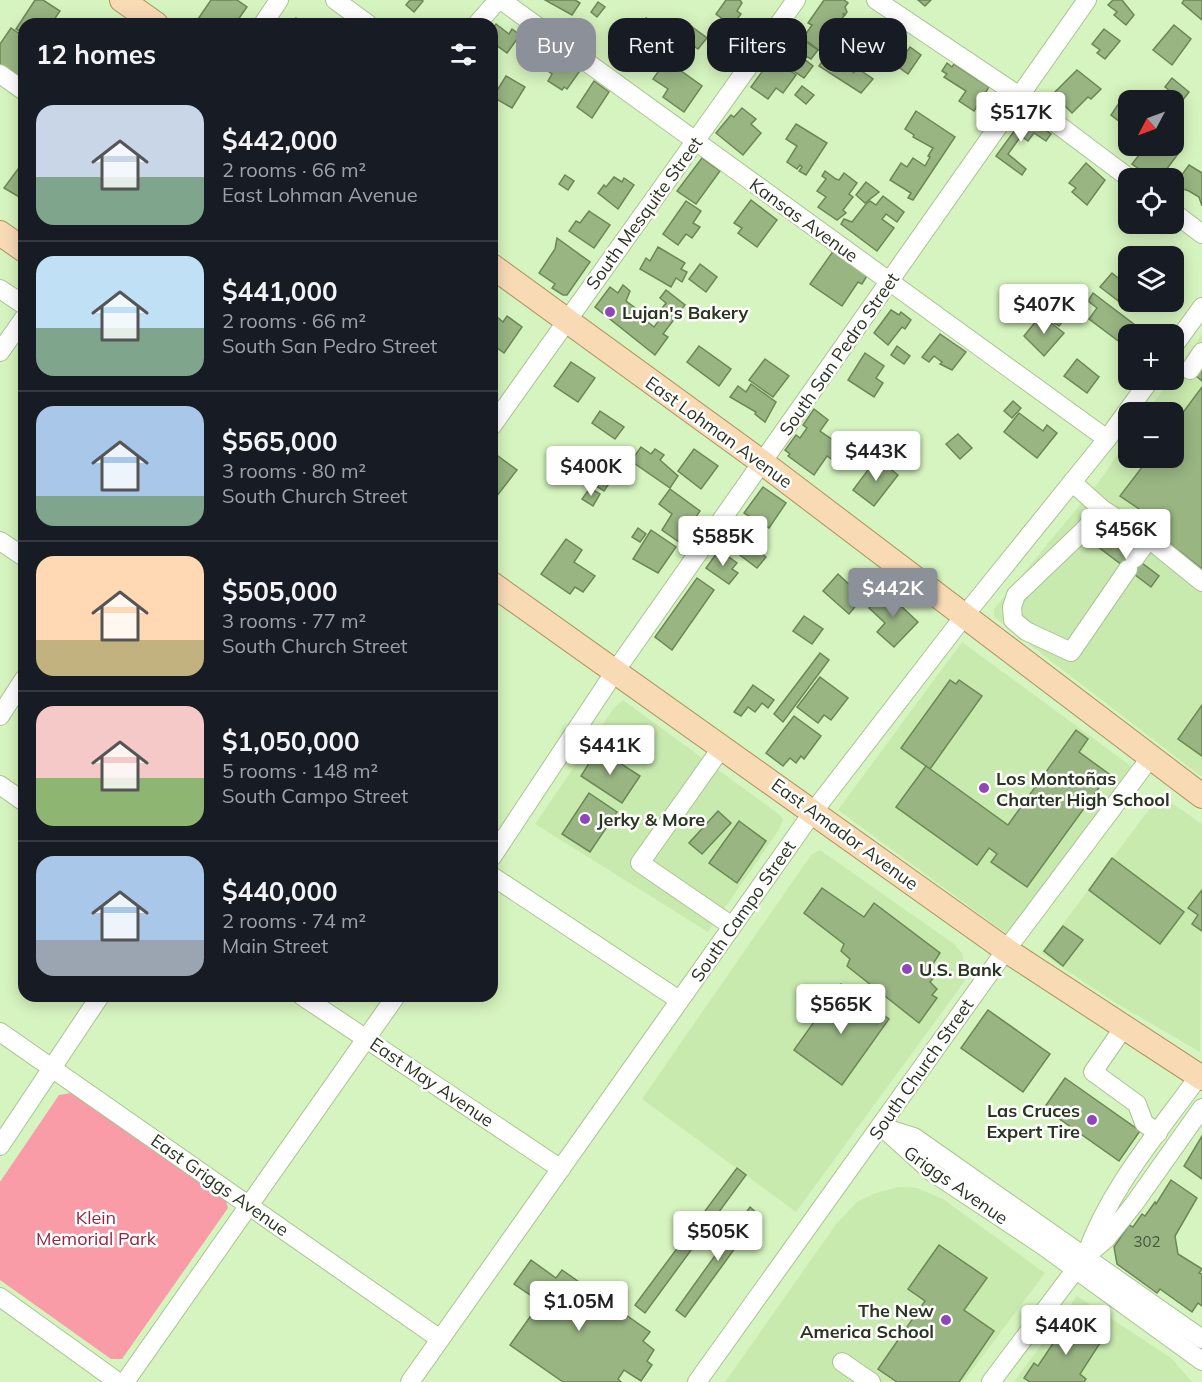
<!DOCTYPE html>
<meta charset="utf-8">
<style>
:root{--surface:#171b24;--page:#20242c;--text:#f1f3f6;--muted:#9ea1a6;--line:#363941;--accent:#8c9099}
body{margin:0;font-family:Mulish,sans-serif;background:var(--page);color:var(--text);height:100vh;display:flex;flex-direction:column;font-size:22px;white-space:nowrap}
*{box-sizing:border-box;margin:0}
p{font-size:20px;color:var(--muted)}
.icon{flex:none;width:33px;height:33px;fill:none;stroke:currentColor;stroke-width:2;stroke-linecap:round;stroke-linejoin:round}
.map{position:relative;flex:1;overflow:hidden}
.side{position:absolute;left:18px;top:18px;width:480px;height:984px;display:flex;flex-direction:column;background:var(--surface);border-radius:18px;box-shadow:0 3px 15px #0003}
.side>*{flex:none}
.hud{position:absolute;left:516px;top:18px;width:570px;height:54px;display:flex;gap:12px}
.needle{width:39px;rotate:229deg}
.controls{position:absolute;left:1118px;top:90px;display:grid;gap:12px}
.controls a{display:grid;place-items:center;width:66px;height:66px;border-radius:12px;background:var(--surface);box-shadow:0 3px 15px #0003;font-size:30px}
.price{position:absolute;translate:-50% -51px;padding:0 14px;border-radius:6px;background:#fff;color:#222;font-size:20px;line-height:39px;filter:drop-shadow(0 2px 3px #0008)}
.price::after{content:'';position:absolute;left:50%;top:36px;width:18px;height:14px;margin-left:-9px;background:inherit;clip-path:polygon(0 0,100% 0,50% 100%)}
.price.active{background:var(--accent);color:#fff}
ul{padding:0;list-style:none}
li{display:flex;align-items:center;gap:18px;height:150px;padding:0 18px}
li+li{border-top:2px solid var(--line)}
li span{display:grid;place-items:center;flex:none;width:168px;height:120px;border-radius:18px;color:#555}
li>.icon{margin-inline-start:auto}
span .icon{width:72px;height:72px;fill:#fffc;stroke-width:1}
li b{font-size:26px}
h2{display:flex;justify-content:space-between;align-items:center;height:72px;padding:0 18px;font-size:26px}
.tag{padding:0 21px;border-radius:18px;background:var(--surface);box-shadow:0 3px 15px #0003;font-size:21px;line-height:54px}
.tag.active{background:var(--accent);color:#fff}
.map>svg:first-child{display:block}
</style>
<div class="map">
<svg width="1202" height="1382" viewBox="0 0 1202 1382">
<rect width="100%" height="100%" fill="#d6f4bf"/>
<g fill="#c9eaaf">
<polygon points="1202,334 1202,777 994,617 994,609 1098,483 1128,440 1128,458 1173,458 1173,412 1147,412 1170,380 1173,380 1173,375"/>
<polygon points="962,642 1131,766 1007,934 838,810"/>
<polygon points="623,700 780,815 783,820 778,831 708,932 535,824 614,708"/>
<polygon points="1160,795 1202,824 1200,1052 1114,1002 1041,953"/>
<polygon points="820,850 954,944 962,953 966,974 964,982 796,1212 642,1099 811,855"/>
<polygon points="898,1187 917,1188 943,1199 1045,1273 963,1382 725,1382 837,1223 857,1202 876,1193"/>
<polygon points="1077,1296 1171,1358 1192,1382 1014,1382"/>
</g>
<polygon fill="#f99ca7" points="71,1093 226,1201 228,1208 122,1359 111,1359 0,1280 0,1182 59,1095"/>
<g fill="#98b582" stroke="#6c8756" stroke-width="1.5">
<polygon points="35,0 43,0 60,11 51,24 24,24 24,34 16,29"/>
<polygon points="211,0 237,0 247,7 235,24 206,24 198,19"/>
<polygon points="410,0 422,0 423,1 414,12 406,5"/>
<polygon points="545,0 575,0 580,3 572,15"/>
<polygon points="726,0 740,0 742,3 737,11 741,14 732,26 716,14"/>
<polygon points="824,0 844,0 848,3 845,7 847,12 845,15 843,13 844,16 833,28 837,26 849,35 842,46 830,37 820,51 803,38 812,25 808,23"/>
<polygon points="918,0 931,0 925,6"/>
<polygon points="1113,0 1122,0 1134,15 1126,25 1114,15 1117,12 1108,5"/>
<polygon points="1184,0 1202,0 1202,20 1182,3"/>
<polygon points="598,2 605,7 597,17 591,12"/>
<polygon points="296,18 305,24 292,24"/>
<polygon points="646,18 653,22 654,20 672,36 648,70 634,60 641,50 629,41"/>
<polygon points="496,24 509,34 512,29 520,35 507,53 492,42 492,29"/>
<polygon points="1174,25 1191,39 1172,65 1153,50"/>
<polygon points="691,26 707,38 698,49 692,45 683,56 674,49"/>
<polygon points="11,28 24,37 24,82 0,65 0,44"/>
<polygon points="1104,29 1120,41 1105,59 1097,53 1100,50 1092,44"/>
<polygon points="890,36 903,46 892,61 881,48"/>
<polygon points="803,40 818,50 811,59 806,56 804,59 813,66 804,78 776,59 789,41 798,50"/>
<polygon points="829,41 853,58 846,67 854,73 857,68 873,79 861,93 819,66 826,56 821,53"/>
<polygon points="910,47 921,55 908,74 897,66"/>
<polygon points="561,53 582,68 567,89 564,87 562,90 548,81 552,74 548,71"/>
<polygon points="669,56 676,61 673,65 702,86 684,112 663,97 668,89 653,79"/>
<polygon points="772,58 796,75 783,93 776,88 768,99 751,87"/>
<polygon points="947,63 952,67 954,64 989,87 974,111 959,101 966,91 944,77 947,74 942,71"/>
<polygon points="1077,70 1101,89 1091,99 1088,97 1072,113 1053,94"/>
<polygon points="506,76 525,87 512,108 493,97"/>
<polygon points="1172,78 1189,92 1182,101 1165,87"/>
<polygon points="594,81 609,92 592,118 577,107"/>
<polygon points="802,86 814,95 806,104 795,95"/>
<polygon points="1123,97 1128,101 1128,128 1111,115"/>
<polygon points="742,108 756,119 751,124 761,133 743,155 716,133 731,115 734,117"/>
<polygon points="916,111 955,137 913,200 908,198 911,193 890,180 901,163 907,167 913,158 925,166 930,157 928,156 933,148 913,137 914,135 905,129"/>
<polygon points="1029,118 1051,134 1046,141 1034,133 1028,141 1021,136 1008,154 1026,169 1022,175 996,156 1018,126 1022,128"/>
<polygon points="796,124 827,143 806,175 799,171 802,167 800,165 797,169 787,162 797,146 786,139"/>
<polygon points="1146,146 1173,146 1170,149 1178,154 1160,178 1152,178 1132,164"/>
<polygon points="702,158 720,171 696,204 677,191"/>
<polygon points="24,161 24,194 21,198 4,188"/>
<polygon points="1086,163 1105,180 1087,205 1072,192 1076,188 1069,183"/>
<polygon points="1189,165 1202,173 1202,206 1199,197 1189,191 1183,189 1181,191 1173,187"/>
<polygon points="825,171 836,179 839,180 844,173 857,183 849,194 853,197 843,210 846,213 837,220 818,207 826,197 817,191 826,179 822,176"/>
<polygon points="565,175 574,181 568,190 559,184"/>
<polygon points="614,177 622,182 624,178 634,185 618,209 598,193 604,185 606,187"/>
<polygon points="866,182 879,192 865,203 856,195"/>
<polygon points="883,196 904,212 897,222 886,214 882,219 894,228 877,251 841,224 844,219 852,222 866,204 870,201 876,205"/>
<polygon points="751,200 777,220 757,247 738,233 742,228 734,223"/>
<polygon points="686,201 701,211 693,223 700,227 692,238 686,234 678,245 663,234"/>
<polygon points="589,211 610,225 594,248 569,231 576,221 580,223"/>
<polygon points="557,238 590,262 567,295 563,295 552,288 555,284 539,273 555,249"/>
<polygon points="658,247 685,263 681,269 687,272 682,282 676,278 671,287 640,269 646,258 650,261"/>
<polygon points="834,250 868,274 862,284 858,282 842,306 810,284"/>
<polygon points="1148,250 1159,256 1144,256"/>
<polygon points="700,264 717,277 706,292 689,279"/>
<polygon points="1112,273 1128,286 1129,302 1125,306 1100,287"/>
<polygon points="623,285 630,291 626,301 641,312 644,309 648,313 644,319 654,327 663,315 659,312 666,303 660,298 666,290 685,305 663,334 668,337 655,355 595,307 610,287 618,293"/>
<polygon points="1093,293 1135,325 1121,343 1089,319 1097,308 1088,301"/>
<polygon points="1056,306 1067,315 1059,326 1047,318"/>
<polygon points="891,310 899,315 901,312 911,320 905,329 902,327 888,345 874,333"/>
<polygon points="1041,315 1064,333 1044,356 1024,336"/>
<polygon points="507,316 522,327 504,353 492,344 492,323 497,317 503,322"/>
<polygon points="940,334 966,352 952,370 940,364 942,362 934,356 929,362 922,357"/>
<polygon points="699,346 731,369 719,386 687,362"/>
<polygon points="897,346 910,356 904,364 891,355"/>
<polygon points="865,353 884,366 876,378 883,383 874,397 848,380"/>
<polygon points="765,359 789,376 773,397 749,380"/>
<polygon points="1077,359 1099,377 1087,393 1064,376"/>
<polygon points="571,362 595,378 578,402 554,386"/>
<polygon points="1202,366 1202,381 1195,375"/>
<polygon points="751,384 776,402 765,422 755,414 756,412 730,397 738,386 746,392"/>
<polygon points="1202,387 1202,569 1141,521 1139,509 1120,496 1149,458 1173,458 1173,426"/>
<polygon points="1013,401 1021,408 1012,418 1004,411"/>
<polygon points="814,409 828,420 820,431 846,449 837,463 827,456 814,475 788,456 790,454 785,450 796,435 800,438 807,428 803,425"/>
<polygon points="600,411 624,427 615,439 592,423"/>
<polygon points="1019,413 1043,431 1047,425 1057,433 1037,458 1004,432"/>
<polygon points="958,434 972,448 960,459 946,444"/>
<polygon points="641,447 651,454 655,449 664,455 660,460 678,476 670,488 631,461"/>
<polygon points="694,449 718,466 701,489 678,471"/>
<polygon points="498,456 517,470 492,502 492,463"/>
<polygon points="877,458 898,475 874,506 853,490"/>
<polygon points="599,475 610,482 604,491 593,484"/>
<polygon points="763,487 786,503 769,528 744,513"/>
<polygon points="590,488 600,494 593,506 582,499"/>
<polygon points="670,489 700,511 679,542 662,530 672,514 659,504"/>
<polygon points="638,528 646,534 640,542 632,537"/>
<polygon points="651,530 676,547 658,573 633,559"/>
<polygon points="1101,532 1159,576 1151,587 1093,543"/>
<polygon points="747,536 763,548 760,552 766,557 757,568 732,549 741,537 744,540"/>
<polygon points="566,539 582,550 574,562 595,576 583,592 575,587 570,594 541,574"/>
<polygon points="719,550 737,563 732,569 738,573 729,584 706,568"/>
<polygon points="838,574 854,589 861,581 870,589 849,614 823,591"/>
<polygon points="697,578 714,590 672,650 655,637"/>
<polygon points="885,591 918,622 894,647 877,632 885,623 869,608"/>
<polygon points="804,616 823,629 812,644 793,631"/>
<polygon points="820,653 829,660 783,722 774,714"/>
<polygon points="820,677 848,698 831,720 824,715 818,723 797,707"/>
<polygon points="950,680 956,684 959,680 982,696 930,769 901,748"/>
<polygon points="753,685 774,700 768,708 762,703 755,712 748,707 741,716 734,712"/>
<polygon points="1202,705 1202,756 1178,739"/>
<polygon points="794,716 821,736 804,759 801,756 796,763 790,758 783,766 766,753"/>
<polygon points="1076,730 1088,739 1079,752 1109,774 1027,887 991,862 997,854 989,848 977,865 896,807 926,766 1008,825"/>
<polygon points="598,749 640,776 622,803 581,776"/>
<polygon points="589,793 617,812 590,852 562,834"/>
<polygon points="718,811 731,823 702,854 689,843"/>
<polygon points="739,821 766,841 737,883 709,863"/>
<polygon points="1112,858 1184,912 1160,944 1089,890"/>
<polygon points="822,888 864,917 874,903 940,953 929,970 936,975 930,982 937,989 932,995 937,998 919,1023 847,966 850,959 841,951 844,944 804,913"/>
<polygon points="1202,890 1202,931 1192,924 1198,915 1188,908"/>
<polygon points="1063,926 1083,940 1063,966 1044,951"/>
<polygon points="841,984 889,1019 842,1085 794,1050"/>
<polygon points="988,1010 1050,1054 1023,1092 961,1048"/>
<polygon points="1065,1078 1140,1131 1119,1161 1044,1108"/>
<polygon points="1202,1136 1202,1179 1184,1166"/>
<polygon points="737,1168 746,1175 645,1313 635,1305"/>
<polygon points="1171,1180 1197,1198 1175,1236 1178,1254 1202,1269 1199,1273 1202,1274 1202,1306 1198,1303 1192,1312 1160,1289 1157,1293 1117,1264 1114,1247 1129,1225 1133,1227 1142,1214 1145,1216 1155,1202 1156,1204"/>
<polygon points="750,1207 759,1215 685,1317 676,1310"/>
<polygon points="939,1245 987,1278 964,1310 994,1331 959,1382 897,1382 878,1369 925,1301 908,1289"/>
<polygon points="531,1260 556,1278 562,1270 650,1332 643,1341 654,1350 647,1361 652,1365 641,1381 624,1370 618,1379 621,1382 563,1382 510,1345 545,1296 540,1292 536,1299 514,1284"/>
<polygon points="1070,1318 1102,1340 1080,1374 1086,1379 1084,1382 1030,1382 1024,1378 1034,1363 1038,1366"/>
</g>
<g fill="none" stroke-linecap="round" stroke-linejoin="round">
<g stroke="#a8c591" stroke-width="20">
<g id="minor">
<polyline points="335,0 368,24"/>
<polyline points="501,0 1107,439"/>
<polyline points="876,0 1021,97 1129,178"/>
<polyline points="263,24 279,0"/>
<polyline points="477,24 498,0"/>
<polyline points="0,74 24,91"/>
<polyline points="1173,212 1202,234"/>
<polyline points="0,289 24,305"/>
<polyline points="1173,347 1202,307"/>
<polyline points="0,352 24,318"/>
<polyline points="1190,370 1202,352"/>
<polyline points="492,426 796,0"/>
<polyline points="1072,482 1102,509 1084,530 1016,595 1012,607 1013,620 1026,631 1071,652 1128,569"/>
<polyline points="1102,509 1149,539 1202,582"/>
<polyline points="0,541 24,557"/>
<polyline points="1135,558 1149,539"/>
<polyline points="0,716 24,679"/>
<polyline points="722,747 640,863 732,926"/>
<polyline points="0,785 24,802"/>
<polyline points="492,857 616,670 1087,0"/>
<polyline points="492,876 679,1000"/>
<polyline points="302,996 561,1169"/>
<polyline points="1124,1027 1093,1072 1137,1104 1144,1123 1158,1133"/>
<polyline points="0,1032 440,1339"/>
<polyline points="881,1126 932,1172 1042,1245 1202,1361"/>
<polyline points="885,1128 914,1137 1202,1339"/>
<polyline points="0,1146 100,996"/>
<path d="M1086,1255C1110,1188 1157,1134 1199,1076"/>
<polyline points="0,1297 118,1382"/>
<polyline points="842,1362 871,1382"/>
<polyline points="125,1382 396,996"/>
<polyline points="410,1382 813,812 965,615 1107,439 1150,380"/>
<polyline points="697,1382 1006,950 1150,758"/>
<polyline points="991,1382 1085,1257 1106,1239 1134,1204 1202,1108"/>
</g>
</g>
<g stroke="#ad9161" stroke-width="26">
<g id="major">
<polyline points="122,0 156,24"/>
<polyline points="0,233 24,250"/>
<polyline points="492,266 763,463 1202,796"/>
<polyline points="492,584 1006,950 1202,1078"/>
</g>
</g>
<use href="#minor" stroke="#fff" stroke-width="18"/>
<use href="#major" stroke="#f8dab5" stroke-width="24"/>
</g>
<g fill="#9046b8" stroke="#fff" stroke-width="2">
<circle cx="610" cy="312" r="6"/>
<circle cx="984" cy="788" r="6"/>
<circle cx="585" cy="819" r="6"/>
<circle cx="907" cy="969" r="6"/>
<circle cx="1092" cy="1120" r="6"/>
<circle cx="946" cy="1320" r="6"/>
</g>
<g text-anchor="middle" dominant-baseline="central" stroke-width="5" stroke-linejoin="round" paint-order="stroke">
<g font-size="15" fill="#455538">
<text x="1147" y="1241">302</text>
</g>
<g font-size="18" fill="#293520" stroke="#fff">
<text transform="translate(644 213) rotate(-54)">South Mesquite Street</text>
<text transform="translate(804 220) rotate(36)">Kansas Avenue</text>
<text transform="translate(839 354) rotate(-55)">South San Pedro Street</text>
<text transform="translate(719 432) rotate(36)">East Lohman Avenue</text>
<text transform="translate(845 834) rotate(36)">East Amador Avenue</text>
<text transform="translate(743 911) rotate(-55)">South Campo Street</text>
<text transform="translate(921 1069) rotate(-55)">South Church Street</text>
<text transform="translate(432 1082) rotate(34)">East May Avenue</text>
<text transform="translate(220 1185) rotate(35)">East Griggs Avenue</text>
<text transform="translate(956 1185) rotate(35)">Griggs Avenue</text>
</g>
<g font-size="18" font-weight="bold" fill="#293520" stroke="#fff" text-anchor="start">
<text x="622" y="312">Lujan's Bakery</text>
<text x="996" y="778">Los Montoñas<tspan x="996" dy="21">Charter High School</tspan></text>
<text x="597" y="819">Jerky &amp; More</text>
<text x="919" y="969">U.S. Bank</text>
<text x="1080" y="1110" text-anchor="end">Las Cruces<tspan x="1080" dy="21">Expert Tire</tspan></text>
<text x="934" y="1310" text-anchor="end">The New<tspan x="934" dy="21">America School</tspan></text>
</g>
<g font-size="18" fill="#96243f" stroke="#fff">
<text x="96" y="1217">Klein<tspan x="96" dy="21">Memorial Park</tspan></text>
</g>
</g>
</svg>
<div class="controls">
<a><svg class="needle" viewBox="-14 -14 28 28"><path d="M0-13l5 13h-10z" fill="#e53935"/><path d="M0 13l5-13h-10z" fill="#9ea1a6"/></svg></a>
<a><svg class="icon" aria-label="locate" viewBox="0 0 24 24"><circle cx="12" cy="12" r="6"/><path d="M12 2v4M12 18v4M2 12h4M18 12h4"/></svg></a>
<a><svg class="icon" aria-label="layers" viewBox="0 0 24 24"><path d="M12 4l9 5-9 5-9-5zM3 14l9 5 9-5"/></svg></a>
<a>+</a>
<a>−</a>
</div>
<b class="price" style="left:1021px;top:143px">$517K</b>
<b class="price" style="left:1044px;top:335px">$407K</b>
<b class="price" style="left:876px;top:482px">$443K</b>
<b class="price" style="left:591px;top:497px">$400K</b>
<b class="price" style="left:1126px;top:560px">$456K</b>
<b class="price" style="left:723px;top:567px">$585K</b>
<b class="price active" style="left:893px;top:619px">$442K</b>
<b class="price" style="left:610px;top:776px">$441K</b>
<b class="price" style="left:841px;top:1035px">$565K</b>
<b class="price" style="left:718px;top:1262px">$505K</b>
<b class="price" style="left:579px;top:1332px">$1.05M</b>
<b class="price" style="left:1066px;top:1356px">$440K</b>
<div class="hud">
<a class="tag active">Buy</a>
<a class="tag">Rent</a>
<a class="tag">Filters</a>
<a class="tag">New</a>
</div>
<section class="side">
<h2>12 homes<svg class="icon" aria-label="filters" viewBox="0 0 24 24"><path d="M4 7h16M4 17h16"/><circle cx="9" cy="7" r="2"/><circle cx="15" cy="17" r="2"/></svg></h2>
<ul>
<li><span style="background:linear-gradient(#c9d6e8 60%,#7fa58c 0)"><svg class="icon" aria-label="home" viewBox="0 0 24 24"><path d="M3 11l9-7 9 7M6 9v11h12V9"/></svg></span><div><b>$442,000</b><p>2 rooms · 66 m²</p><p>East Lohman Avenue</p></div></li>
<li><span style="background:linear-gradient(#bfe0f5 60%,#7fa58c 0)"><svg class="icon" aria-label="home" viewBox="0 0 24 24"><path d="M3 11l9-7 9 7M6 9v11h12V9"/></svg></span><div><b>$441,000</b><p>2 rooms · 66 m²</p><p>South San Pedro Street</p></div></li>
<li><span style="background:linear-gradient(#a9c7e8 75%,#7fa58c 0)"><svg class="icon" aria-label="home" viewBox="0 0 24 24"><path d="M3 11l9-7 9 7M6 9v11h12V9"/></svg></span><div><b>$565,000</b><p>3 rooms · 80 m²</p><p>South Church Street</p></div></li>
<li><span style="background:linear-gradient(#ffd9b3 70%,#c2b280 0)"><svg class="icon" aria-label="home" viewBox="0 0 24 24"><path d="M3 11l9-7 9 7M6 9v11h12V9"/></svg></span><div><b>$505,000</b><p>3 rooms · 77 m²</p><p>South Church Street</p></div></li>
<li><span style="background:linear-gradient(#f6c9c9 60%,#8fb573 0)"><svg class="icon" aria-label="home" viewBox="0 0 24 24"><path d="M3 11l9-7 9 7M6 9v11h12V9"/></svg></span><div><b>$1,050,000</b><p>5 rooms · 148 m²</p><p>South Campo Street</p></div></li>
<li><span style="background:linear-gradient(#a9c7e8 70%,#9aa5b1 0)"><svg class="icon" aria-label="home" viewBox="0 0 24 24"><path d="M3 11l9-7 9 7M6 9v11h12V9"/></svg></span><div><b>$440,000</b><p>2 rooms · 74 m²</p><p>Main Street</p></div></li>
</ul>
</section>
</div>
